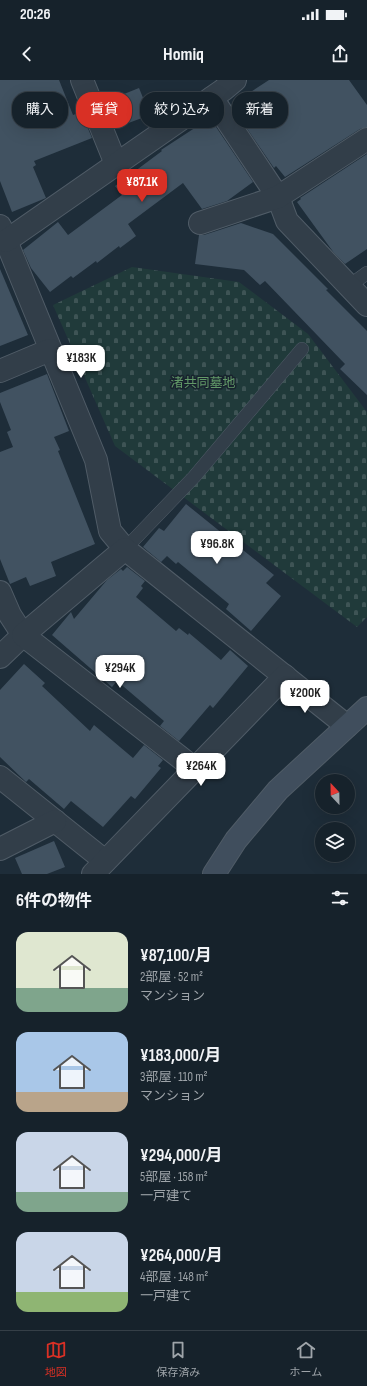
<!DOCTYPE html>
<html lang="ja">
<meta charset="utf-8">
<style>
:root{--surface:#16222b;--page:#1f2a33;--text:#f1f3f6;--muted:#9ea4a9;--line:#353f47;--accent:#d93025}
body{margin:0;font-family:"Sofia Sans Condensed","Noto Sans JP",sans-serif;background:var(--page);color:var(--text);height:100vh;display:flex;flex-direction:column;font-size:15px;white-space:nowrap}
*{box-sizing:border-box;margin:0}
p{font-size:13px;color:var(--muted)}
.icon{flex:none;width:22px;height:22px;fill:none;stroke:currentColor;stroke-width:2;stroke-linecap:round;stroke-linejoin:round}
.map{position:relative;height:794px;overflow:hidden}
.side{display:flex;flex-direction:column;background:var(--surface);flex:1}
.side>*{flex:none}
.banner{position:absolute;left:12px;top:12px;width:343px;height:36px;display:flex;gap:8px}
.needle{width:26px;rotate:338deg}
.controls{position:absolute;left:315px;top:694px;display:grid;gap:8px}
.controls a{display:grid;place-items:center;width:40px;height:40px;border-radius:50%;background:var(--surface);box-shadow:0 4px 16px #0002,0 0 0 1px var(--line);font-size:20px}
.price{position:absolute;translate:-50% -34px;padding:0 9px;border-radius:8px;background:#fff;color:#222;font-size:13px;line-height:26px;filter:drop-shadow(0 1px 2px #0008)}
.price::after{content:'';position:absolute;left:50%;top:24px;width:12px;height:9px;margin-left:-6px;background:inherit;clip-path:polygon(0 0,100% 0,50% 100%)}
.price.selected{background:var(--accent);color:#fff}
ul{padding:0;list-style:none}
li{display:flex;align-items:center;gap:12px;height:100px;padding:0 16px}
li span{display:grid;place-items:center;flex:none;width:112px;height:80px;border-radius:12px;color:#555}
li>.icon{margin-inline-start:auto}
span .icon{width:48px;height:48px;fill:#fffc;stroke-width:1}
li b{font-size:17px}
h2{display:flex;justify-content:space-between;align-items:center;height:48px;padding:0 16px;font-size:17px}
.chip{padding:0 14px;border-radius:16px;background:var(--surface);box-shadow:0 4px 16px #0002,0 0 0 1px var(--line);font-size:14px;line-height:36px}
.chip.selected{background:var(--accent);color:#fff}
.status{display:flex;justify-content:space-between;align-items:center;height:28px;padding:0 20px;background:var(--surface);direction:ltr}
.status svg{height:11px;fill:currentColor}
header{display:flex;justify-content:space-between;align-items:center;height:52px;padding:0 16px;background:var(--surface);font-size:18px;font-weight:700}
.tabs{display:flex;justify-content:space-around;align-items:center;height:56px;border-top:1px solid var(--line);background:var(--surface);font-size:11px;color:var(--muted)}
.tabs a{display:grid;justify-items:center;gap:2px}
.tabs .selected{color:var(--accent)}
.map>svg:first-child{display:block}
</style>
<div class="status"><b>20:26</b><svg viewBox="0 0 49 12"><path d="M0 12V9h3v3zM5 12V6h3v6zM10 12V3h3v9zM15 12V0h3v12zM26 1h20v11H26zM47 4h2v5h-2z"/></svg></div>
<header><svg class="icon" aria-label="back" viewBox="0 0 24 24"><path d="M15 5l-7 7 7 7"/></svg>Homiq<svg class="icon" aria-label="share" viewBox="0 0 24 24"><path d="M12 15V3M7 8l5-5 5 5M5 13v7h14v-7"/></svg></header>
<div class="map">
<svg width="367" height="794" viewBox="0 0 367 794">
<defs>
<pattern id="cemetery-stones" width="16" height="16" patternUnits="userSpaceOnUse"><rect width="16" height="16" fill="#203a3a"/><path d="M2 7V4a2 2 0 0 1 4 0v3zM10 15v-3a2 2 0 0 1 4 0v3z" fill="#3e5455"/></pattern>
</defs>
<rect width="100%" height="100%" fill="#1e2d39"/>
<polygon fill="url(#cemetery-stones)" points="132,187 239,202 308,254 367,332 367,537 357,547 115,366 53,225"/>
<g fill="#415261">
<polygon points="0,0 59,0 73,35 81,32 92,58 34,81 36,85 33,87 46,118 12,132 0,101"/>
<polygon points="269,0 349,0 367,25 367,47 360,49 285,97 276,86 274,88 231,25"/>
<polygon points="139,8 150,35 115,48 104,22"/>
<polygon points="210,38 253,102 227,121 202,129 183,103 128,144 136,156 120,168 119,166 97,183 96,181 73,198 71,196 50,212 31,188 23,170 58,142 68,155 122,115 115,106 162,71 161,70"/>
<polygon points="367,74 367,169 345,184 334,173 297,122 301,119 300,118"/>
<polygon points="241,143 273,154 328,209 326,210 367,251 367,315 340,289 345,284 265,201 260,205 244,190 195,184 199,155 204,155"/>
<polygon points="0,189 28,255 0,266"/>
<polygon points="47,294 69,351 54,357 60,370 58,371 95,464 51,482 56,496 30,506 26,497 10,504 0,479 0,372 13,367 7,352 11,350 0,322 0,313"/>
<polygon points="186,424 274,495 266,503 281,516 251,551 226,529 229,524 178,482 176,484 167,476 161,482 143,467 159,448 164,451"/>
<polygon points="127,487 145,501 141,506 143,508 136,517 176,551 179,548 188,555 189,553 221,580 230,570 248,586 213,628 210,625 179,661 160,646 164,641 117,601 112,607 52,555 71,532 74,539 107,500 121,489 123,491"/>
<polygon points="24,584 45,603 42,606 90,651 94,645 133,678 144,665 163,680 158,686 161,688 135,719 131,716 103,747 71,721 64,729 29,699 26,702 0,677 0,610"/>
<polygon points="54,761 65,787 47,794 22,794 15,778"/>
</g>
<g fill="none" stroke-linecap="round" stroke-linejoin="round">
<g stroke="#505c67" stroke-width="14">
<g id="lane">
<polyline points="349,206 367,193"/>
<polyline points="125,469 194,397 302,269"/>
</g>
</g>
<g stroke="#505c67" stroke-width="24">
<g id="street">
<polyline points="82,0 116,84"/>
<polyline points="212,18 278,117 287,141 367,225"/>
<polyline points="200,143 278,117 367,59"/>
<polyline points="0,146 96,380 110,451 125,469"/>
<polyline points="6,161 223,10 235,0"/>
<polyline points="0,291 50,270"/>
<polyline points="0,512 10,535 23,555 0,577"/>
<polyline points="195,689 23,555 125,469 347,646"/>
<polyline points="0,697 105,781"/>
<polyline points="0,769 55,741"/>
<polyline points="93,794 285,596"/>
</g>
</g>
<g stroke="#505c67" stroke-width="24">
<polyline id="secondary" points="214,794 236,760 278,710 367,628"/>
</g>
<use href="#lane" stroke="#323e49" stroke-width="13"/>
<use href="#street" stroke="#323e49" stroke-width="22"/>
<use href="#secondary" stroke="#404e5d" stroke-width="22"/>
</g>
<g text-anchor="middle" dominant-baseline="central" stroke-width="3" stroke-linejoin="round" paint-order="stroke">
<g font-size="13" fill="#629968" stroke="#18232e">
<text x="203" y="303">渚共同墓地</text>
</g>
</g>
</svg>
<div class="controls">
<a><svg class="needle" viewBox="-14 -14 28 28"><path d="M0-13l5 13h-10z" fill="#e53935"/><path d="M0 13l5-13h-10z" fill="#9ea4a9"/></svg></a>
<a><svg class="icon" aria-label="layers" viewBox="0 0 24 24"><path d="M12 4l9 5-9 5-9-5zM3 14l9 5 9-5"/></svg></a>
</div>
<b class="price selected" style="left:142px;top:123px">¥87.1K</b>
<b class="price" style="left:81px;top:299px">¥183K</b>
<b class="price" style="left:217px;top:485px">¥96.8K</b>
<b class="price" style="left:120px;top:609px">¥294K</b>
<b class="price" style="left:305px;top:634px">¥200K</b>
<b class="price" style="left:201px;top:707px">¥264K</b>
<div class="banner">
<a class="chip">購入</a>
<a class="chip selected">賃貸</a>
<a class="chip">絞り込み</a>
<a class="chip">新着</a>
</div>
</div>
<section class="side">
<h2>6件の物件<svg class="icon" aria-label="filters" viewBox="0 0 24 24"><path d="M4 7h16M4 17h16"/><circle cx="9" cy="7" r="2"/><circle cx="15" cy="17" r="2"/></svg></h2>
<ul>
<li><span style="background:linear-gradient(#dfe7d0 70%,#7fa58c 0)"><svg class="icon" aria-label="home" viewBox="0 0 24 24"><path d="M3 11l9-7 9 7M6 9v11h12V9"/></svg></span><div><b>¥87,100/月</b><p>2部屋 · 52 m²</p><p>マンション</p></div></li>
<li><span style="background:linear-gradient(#a9c7e8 75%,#b9a48a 0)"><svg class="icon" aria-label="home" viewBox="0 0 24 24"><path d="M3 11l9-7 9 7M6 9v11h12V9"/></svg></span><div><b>¥183,000/月</b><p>3部屋 · 110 m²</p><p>マンション</p></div></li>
<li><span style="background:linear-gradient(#c9d6e8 75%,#7fa58c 0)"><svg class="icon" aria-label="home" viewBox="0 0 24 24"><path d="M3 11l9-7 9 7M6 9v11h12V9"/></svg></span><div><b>¥294,000/月</b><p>5部屋 · 158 m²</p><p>一戸建て</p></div></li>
<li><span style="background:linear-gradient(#c9d6e8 75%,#8fb573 0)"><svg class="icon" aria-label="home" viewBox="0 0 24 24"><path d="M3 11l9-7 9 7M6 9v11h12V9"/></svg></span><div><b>¥264,000/月</b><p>4部屋 · 148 m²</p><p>一戸建て</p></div></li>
</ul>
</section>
<nav class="tabs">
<a class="selected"><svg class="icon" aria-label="map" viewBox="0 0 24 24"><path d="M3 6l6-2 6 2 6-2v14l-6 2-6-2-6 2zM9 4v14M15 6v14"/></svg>地図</a>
<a><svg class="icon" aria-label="saved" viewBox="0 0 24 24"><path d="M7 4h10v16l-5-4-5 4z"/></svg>保存済み</a>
<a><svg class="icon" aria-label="home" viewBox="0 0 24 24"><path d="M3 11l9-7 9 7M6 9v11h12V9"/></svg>ホーム</a>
</nav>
